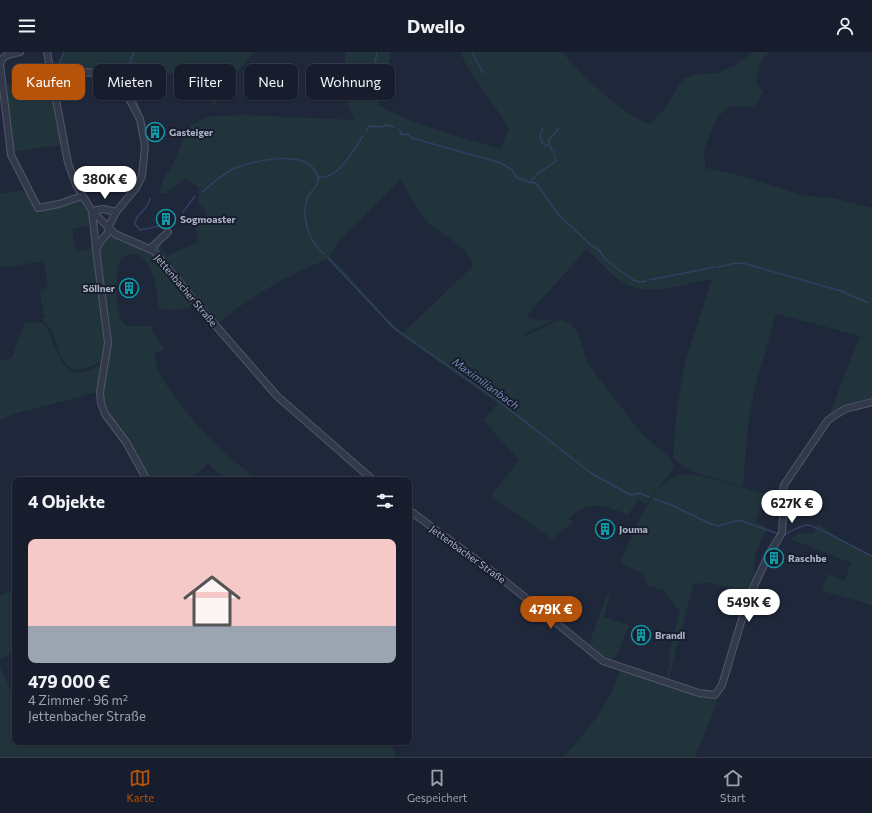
<!DOCTYPE html>
<html lang="de">
<meta charset="utf-8">
<style>
:root{--surface:#171d2c;--page:#242a38;--text:#f1f3f6;--muted:#9ea2a9;--line:#363b48;--accent:#b45309}
body{margin:0;font-family:Commissioner,sans-serif;background:var(--page);color:var(--text);height:100vh;display:flex;flex-direction:column;font-size:15px;white-space:nowrap}
*{box-sizing:border-box;margin:0}
p{font-size:13px;color:var(--muted)}
.icon{flex:none;width:22px;height:22px;fill:none;stroke:currentColor;stroke-width:2;stroke-linecap:round;stroke-linejoin:round}
.map{position:relative;flex:1;overflow:hidden}
.details{position:absolute;left:12px;top:425px;width:400px;height:268px;display:flex;flex-direction:column;background:var(--surface);border-radius:8px;box-shadow:0 1px 3px #0004,0 0 0 1px var(--line)}
.details>*{flex:none}
.hud{position:absolute;left:12px;top:12px;width:400px;height:36px;display:flex;gap:8px}
.price{position:absolute;translate:-50% -34px;padding:0 9px;border-radius:14px;background:#fff;color:#222;font-size:13px;line-height:26px;filter:drop-shadow(0 1px 2px #0008)}
.price::after{content:'';position:absolute;left:50%;top:24px;width:12px;height:9px;margin-left:-6px;background:inherit;clip-path:polygon(0 0,100% 0,50% 100%)}
.price.current{background:var(--accent);color:#fff}
ul{padding:0;list-style:none}
li{display:grid;align-content:center;gap:8px;height:212px;padding:0 16px}
li span{display:grid;place-items:center;height:124px;border-radius:8px;color:#555}
li>.icon{margin-inline-start:auto}
span .icon{width:72px;height:72px;fill:#fffc;stroke-width:1}
li b{font-size:17px}
h2{display:flex;justify-content:space-between;align-items:center;height:48px;padding:0 16px;font-size:17px}
.pill{padding:0 14px;border-radius:8px;background:var(--surface);box-shadow:0 1px 3px #0004,0 0 0 1px var(--line);font-size:14px;line-height:36px}
.pill.current{background:var(--accent);color:#fff}
header{display:flex;justify-content:space-between;align-items:center;height:52px;padding:0 16px;background:var(--surface);font-size:18px;font-weight:700}
.dock{display:flex;justify-content:space-around;align-items:center;height:56px;border-top:1px solid var(--line);background:var(--surface);font-size:11px;color:var(--muted)}
.dock a{display:grid;justify-items:center;gap:2px}
.dock .current{color:var(--accent)}
.map>svg:first-child{display:block}
</style>
<header><svg class="icon" aria-label="menu" viewBox="0 0 24 24"><path d="M4 6h16M4 12h16M4 18h16"/></svg>Dwello<svg class="icon" aria-label="person" viewBox="0 0 24 24"><circle cx="12" cy="8" r="4"/><path d="M4 21q1-7 8-7t8 7"/></svg></header>
<div class="map">
<svg width="872" height="705" viewBox="0 0 872 705">
<rect width="100%" height="100%" fill="#1f273a"/>
<g fill="#21343b" fill-rule="evenodd">
<polygon points="64,0 254,0 222,39 214,53 203,34 174,21 162,24 155,35 121,28 106,20 57,15"/>
<path d="M345,0H391L387,23L378,53C416,74 459,84 500,97L509,77C494,50 472,28 460,0H562C581,22 622,63 650,72L666,55L680,31L685,26L698,22L717,21L734,14L753,0H769L761,10L756,31L763,40L758,50L753,55L731,54L718,64L703,99L706,116L741,124L806,144L833,146L872,156V348L827,368L860,284L776,262L754,339L748,373L743,435L690,419L673,406L676,362L684,314L712,227C684,231 650,246 624,231C609,223 599,208 587,197L528,262V265L537,268H555L523,282L524,284L560,268C581,269 581,300 591,316L642,382L669,405L674,414C673,420 652,443 646,452L638,447L628,463C603,453 590,447 568,467L574,470L552,487L491,444L519,408L483,368L498,352L394,278L327,207C286,225 252,243 217,272L155,198V195L159,191L163,199L169,203L199,190L195,176L205,169L207,160L198,151L199,136L186,127L165,142L159,140L164,126L172,114L188,76L192,72L212,64L246,63L354,68L344,44ZM400,128C409,139 414,154 423,165C437,183 465,188 473,214L403,281L385,264L330,204L338,191Z"/>
<polygon points="50,21 61,93 12,100 4,33"/>
<path d="M29,138L35,154L80,147L88,156L92,172L72,177L76,200L95,195L107,292L103,308C98,312 92,314 86,316C53,327 62,276 40,267L45,266L39,238L48,235L44,209L0,216V141Z"/>
<path d="M111,182L151,199L193,251C187,261 170,257 159,257C158,243 154,212 140,204C137,202 132,202 128,202L120,208C116,223 113,264 126,274H153L152,279L164,297L156,301C148,322 209,388 226,402C236,411 247,418 256,428H225L208,411L191,428H147L109,366L101,348L108,303L98,204C99,195 102,185 111,182Z"/>
<path d="M32,270L42,271L46,274C61,303 62,339 105,309L98,340L17,361L0,368V309L12,306L24,272Z"/>
<path d="M684,422L706,425L766,442L755,470L767,476L758,495L754,509L755,526L748,541L710,531L693,532L668,630L666,629L671,607L668,605L680,558L675,554L664,538L647,534L643,522L622,512L621,508C636,480 649,428 684,422Z"/>
<polygon points="818,471 839,486 872,503 872,553 822,539 828,522 845,528 851,511 791,487 799,481 814,481"/>
<polygon points="15,537 15,599 0,607 0,544"/>
<polygon points="608,540 610,543 604,565 629,573 616,605 609,609 588,595"/>
<polygon points="0,615 15,647 15,690 390,690 396,705 0,705"/>
<path d="M620,618L718,649L695,705H563C588,679 609,653 620,618Z"/>
</g>
<g fill="none" stroke-linecap="round" stroke-linejoin="round">
<g stroke="#304062" stroke-width="1.5">
<polyline points="472,0 483,21"/>
<polyline points="58,15 64,0"/>
<polyline points="350,21 372,24 377,0"/>
<polyline points="129,27 131,8 134,0"/>
<polyline points="129,32 143,66"/>
<polyline points="145,72 146,77"/>
<polyline points="543,76 540,83 542,91 548,94"/>
<polyline points="399,78 402,83 408,82 412,86 501,111 512,118 516,125 528,130 536,131 559,163 591,193 599,198 606,208 633,228 640,230 646,229"/>
<polyline points="366,79 369,74 382,75 386,73 394,75"/>
<polyline points="552,98 548,89 559,76"/>
<polyline points="554,99 554,100"/>
<path d="M318,125C339,128 353,98 363,84"/>
<polyline points="530,131 537,122 556,109 554,102"/>
<path d="M202,140C211,133 221,123 231,118C251,108 308,96 317,123C321,136 310,137 307,147C301,166 309,190 324,202"/>
<path d="M150,146C149,158 135,161 135,172L140,178L160,174"/>
<polyline points="183,160 195,144"/>
<polyline points="328,206 395,277 500,350 591,421 631,443 639,441 649,445"/>
<polyline points="718,215 736,211 746,212 841,239 868,251"/>
<polyline points="649,228 715,215"/>
<polyline points="654,447 669,452 711,472 718,474 739,468 779,482"/>
<path d="M785,483C790,479 800,474 807,473C816,473 860,499 872,504"/>
</g>
<g stroke="#505668" stroke-width="8">
<g id="street">
<path d="M20,0C11,2 3,2 0,12L11,103L38,156L59,152L82,144"/>
<polyline points="47,0 68,111 76,133 92,159 115,182 154,199 196,251 277,344 373,428"/>
<polyline points="51,18 96,21 116,27 124,37 140,67 145,94 142,124 136,136 116,160 108,176"/>
<polyline points="110,178 101,189 96,197 108,291 100,340 101,351 105,362 126,390 147,428"/>
<polyline points="96,197 92,159 103,157 116,160"/>
<polyline points="150,197 168,180"/>
<polyline points="409,458 501,526 603,609 699,641 715,643 722,633 748,547 769,502 782,481 783,463 781,449 784,433 828,368 845,357 872,350"/>
</g>
</g>
<use href="#street" stroke="#32394a" stroke-width="6"/>
</g>
<defs>
<g id="building-ring" transform="scale(1)"><circle r="9.5" fill="#181e2e" stroke="#0f9aa8" stroke-width="1.5"/><path d="M-4-6H4V6H1V3H-1V6H-4ZM-2.5-4.3h1.7v1.8h-1.7ZM.8-4.3h1.7v1.8H.8ZM-2.5-1h1.7V.8h-1.7ZM.8-1h1.7V.8H.8Z" fill="#0f9aa8"/></g>
</defs>
<g fill-rule="evenodd">
<use href="#building-ring" x="155" y="80"/>
<use href="#building-ring" x="166" y="167"/>
<use href="#building-ring" x="129" y="236"/>
<use href="#building-ring" x="605" y="477"/>
<use href="#building-ring" x="774" y="506"/>
<use href="#building-ring" x="641" y="583"/>
</g>
<g text-anchor="middle" dominant-baseline="central" stroke-width="4" stroke-linejoin="round" paint-order="stroke">
<g font-size="10" font-weight="bold" fill="#adb3c7" stroke="#181e2e" text-anchor="start">
<text x="169" y="80">Gasteiger</text>
<text x="180" y="167">Sogmoaster</text>
<text x="115" y="236" text-anchor="end">Söllner</text>
<text x="619" y="477">Jouma</text>
<text x="788" y="506">Raschbe</text>
<text x="655" y="583">Brandl</text>
</g>
<g font-size="10" fill="#adb3c7" stroke="#181e2e">
<text transform="translate(186 238) rotate(50)">Jettenbacher Straße</text>
<text transform="translate(468 502) rotate(36)">Jettenbacher Straße</text>
</g>
<g font-size="11" font-style="italic" fill="#7286b2" stroke="#181e2e">
<text transform="translate(486 331) rotate(36)">Maximilianbach</text>
</g>
</g>
</svg>
<b class="price" style="left:105px;top:148px">380K €</b>
<b class="price" style="left:792px;top:472px">627K €</b>
<b class="price" style="left:749px;top:571px">549K €</b>
<b class="price current" style="left:551px;top:578px">479K €</b>
<div class="hud">
<a class="pill current">Kaufen</a>
<a class="pill">Mieten</a>
<a class="pill">Filter</a>
<a class="pill">Neu</a>
<a class="pill">Wohnung</a>
</div>
<section class="details">
<h2>4 Objekte<svg class="icon" aria-label="filters" viewBox="0 0 24 24"><path d="M4 7h16M4 17h16"/><circle cx="9" cy="7" r="2"/><circle cx="15" cy="17" r="2"/></svg></h2>
<ul>
<li><span style="background:linear-gradient(#f6c9c9 70%,#9aa5b1 0)"><svg class="icon" aria-label="home" viewBox="0 0 24 24"><path d="M3 11l9-7 9 7M6 9v11h12V9"/></svg></span><div><b>479 000 €</b><p>4 Zimmer · 96 m²</p><p>Jettenbacher Straße</p></div></li>
</ul>
</section>
</div>
<nav class="dock">
<a class="current"><svg class="icon" aria-label="map" viewBox="0 0 24 24"><path d="M3 6l6-2 6 2 6-2v14l-6 2-6-2-6 2zM9 4v14M15 6v14"/></svg>Karte</a>
<a><svg class="icon" aria-label="saved" viewBox="0 0 24 24"><path d="M7 4h10v16l-5-4-5 4z"/></svg>Gespeichert</a>
<a><svg class="icon" aria-label="home" viewBox="0 0 24 24"><path d="M3 11l9-7 9 7M6 9v11h12V9"/></svg>Start</a>
</nav>
